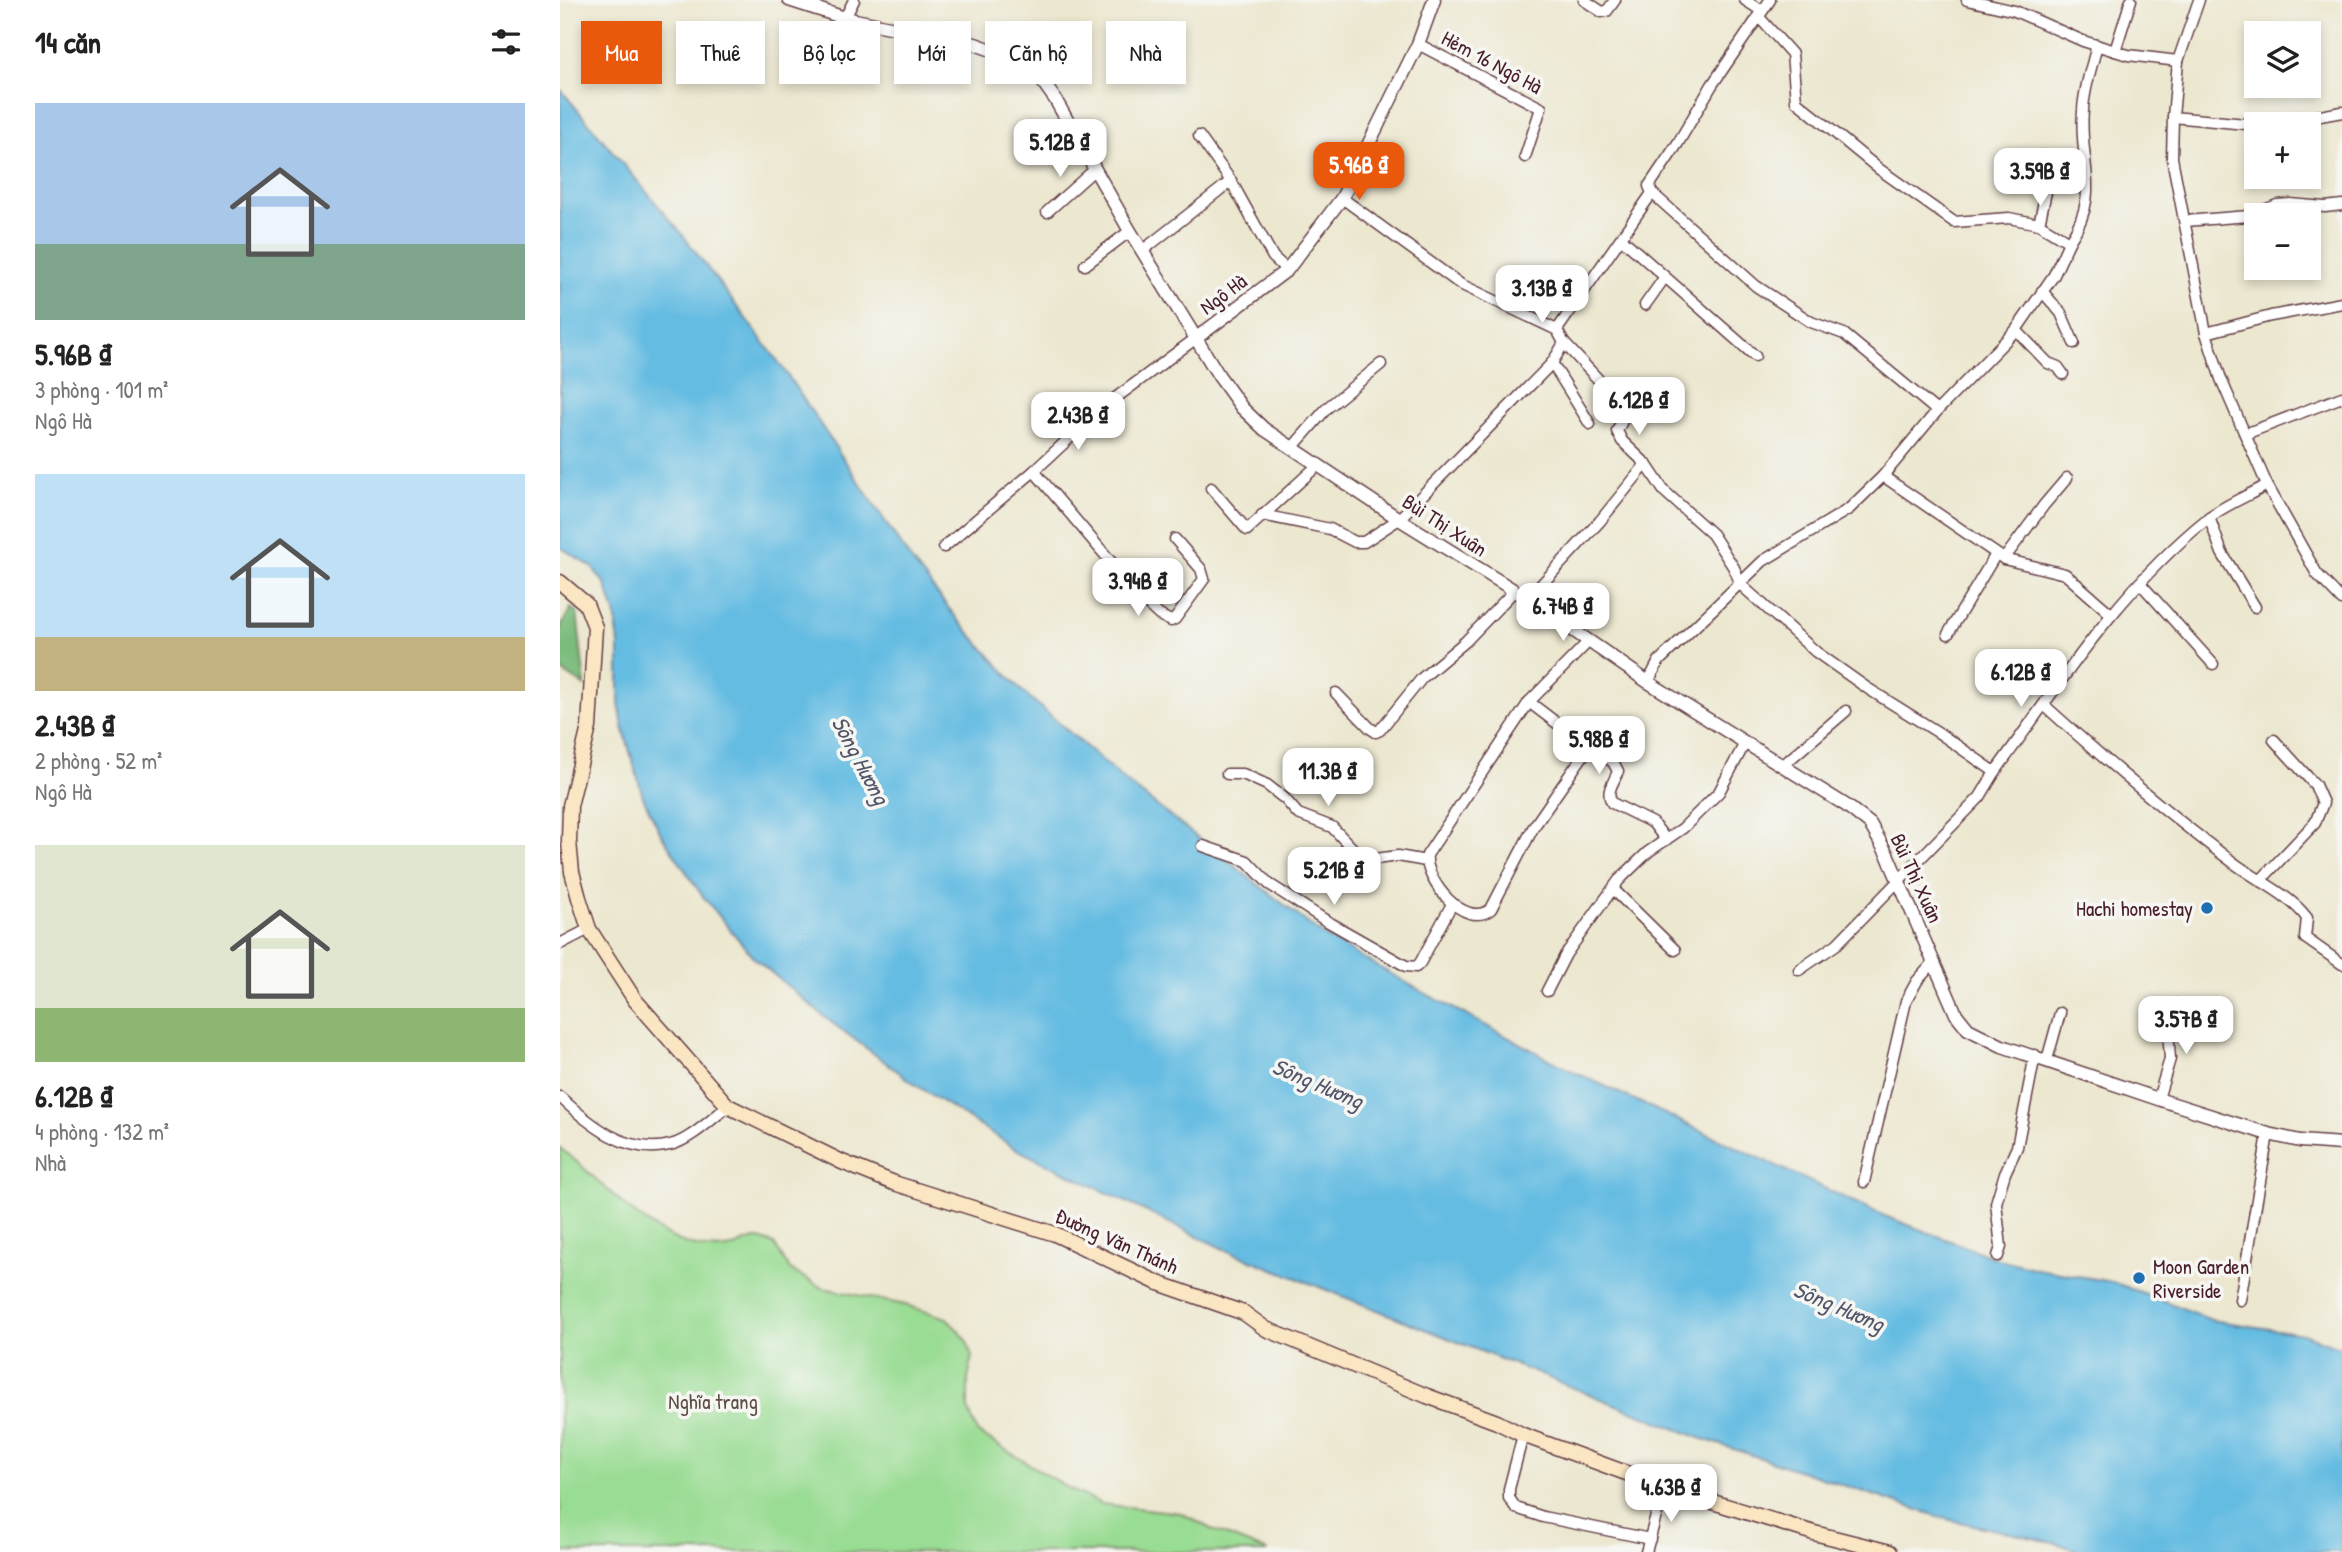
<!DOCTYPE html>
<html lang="vi">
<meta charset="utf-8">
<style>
:root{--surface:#fff;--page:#f6f6f6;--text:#222;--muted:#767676;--accent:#ea580c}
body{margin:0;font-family:"Patrick Hand",sans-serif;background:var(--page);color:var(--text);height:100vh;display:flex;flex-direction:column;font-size:26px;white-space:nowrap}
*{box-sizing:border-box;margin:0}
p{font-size:23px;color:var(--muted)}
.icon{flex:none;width:38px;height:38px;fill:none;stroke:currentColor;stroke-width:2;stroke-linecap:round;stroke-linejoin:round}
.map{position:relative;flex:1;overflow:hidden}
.side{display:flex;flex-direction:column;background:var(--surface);width:560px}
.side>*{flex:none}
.hud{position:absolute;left:21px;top:21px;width:665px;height:63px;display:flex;gap:14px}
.buttons{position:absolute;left:1684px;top:21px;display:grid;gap:14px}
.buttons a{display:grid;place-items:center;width:77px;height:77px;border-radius:0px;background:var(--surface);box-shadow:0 4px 10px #0003;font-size:35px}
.price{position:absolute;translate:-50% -60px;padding:0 16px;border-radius:14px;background:#fff;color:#222;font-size:23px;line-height:46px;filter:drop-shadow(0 2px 4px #0008)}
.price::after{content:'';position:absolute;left:50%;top:42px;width:21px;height:16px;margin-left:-10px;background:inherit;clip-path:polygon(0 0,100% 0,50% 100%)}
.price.active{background:var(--accent);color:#fff}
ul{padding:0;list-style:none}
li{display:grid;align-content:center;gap:14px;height:371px;padding:0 35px}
li span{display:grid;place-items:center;height:217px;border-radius:0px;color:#555}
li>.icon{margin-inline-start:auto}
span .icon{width:126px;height:126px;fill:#fffc;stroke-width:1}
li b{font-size:30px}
h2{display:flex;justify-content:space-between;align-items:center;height:84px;padding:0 35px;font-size:30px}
.tag{padding:0 24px;border-radius:0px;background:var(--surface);box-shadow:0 4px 10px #0003;font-size:24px;line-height:63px}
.tag.active{background:var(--accent);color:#fff}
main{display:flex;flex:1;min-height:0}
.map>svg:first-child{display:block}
</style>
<main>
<section class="side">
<h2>14 căn<svg class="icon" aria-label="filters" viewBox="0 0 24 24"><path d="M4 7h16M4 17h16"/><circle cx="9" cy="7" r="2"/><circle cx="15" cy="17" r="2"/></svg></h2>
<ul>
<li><span style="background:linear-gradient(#a9c7e8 65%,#7fa58c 0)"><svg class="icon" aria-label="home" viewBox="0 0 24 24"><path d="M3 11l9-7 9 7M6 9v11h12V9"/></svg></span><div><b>5.96B ₫</b><p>3 phòng · 101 m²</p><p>Ngô Hà</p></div></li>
<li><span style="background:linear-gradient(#bfe0f5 75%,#c2b280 0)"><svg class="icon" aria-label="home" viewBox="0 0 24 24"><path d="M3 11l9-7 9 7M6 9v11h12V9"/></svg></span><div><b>2.43B ₫</b><p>2 phòng · 52 m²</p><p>Ngô Hà</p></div></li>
<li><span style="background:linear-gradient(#dfe7d0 75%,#8fb573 0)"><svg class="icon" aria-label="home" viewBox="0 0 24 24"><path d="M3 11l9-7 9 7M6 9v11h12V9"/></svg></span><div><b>6.12B ₫</b><p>4 phòng · 132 m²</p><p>Nhà</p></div></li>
</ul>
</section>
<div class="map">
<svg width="1782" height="1552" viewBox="0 0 1782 1552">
<rect width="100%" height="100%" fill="#f6f6f2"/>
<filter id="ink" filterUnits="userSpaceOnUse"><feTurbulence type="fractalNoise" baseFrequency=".0143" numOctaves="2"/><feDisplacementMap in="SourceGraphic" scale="14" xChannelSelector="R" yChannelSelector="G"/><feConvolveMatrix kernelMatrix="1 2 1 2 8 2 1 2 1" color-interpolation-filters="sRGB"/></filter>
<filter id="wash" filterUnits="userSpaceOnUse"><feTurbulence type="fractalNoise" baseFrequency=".00686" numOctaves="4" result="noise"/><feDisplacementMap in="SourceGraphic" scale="28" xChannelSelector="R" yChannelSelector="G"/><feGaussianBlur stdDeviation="1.57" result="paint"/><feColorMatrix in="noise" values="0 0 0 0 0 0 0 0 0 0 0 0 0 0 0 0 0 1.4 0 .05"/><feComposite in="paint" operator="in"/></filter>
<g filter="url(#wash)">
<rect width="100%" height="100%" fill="#ece7cf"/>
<path fill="#99dc93" stroke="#727e5f" stroke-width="2" d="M0,1148C43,1181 86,1237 140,1247C150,1249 163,1249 173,1247C181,1245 190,1238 199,1239C204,1240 209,1243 214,1244L230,1270L263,1288L345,1305L387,1318L406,1339L412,1357L408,1379V1409L418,1433L510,1489L541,1504L621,1513L653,1530L709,1552H0Z"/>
<polygon fill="#7abc7d" stroke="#626e54" stroke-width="2" points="11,608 17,612 25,686 0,670 0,628"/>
<polygon fill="#65bce2" stroke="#586e86" stroke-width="2" points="0,89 122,234 220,364 351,560 398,620 460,689 570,785 763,935 870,996 1008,1069 1322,1215 1438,1259 1477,1269 1552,1282 1595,1297 1651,1320 1743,1334 1782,1348 1782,1552 1520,1552 1496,1543 1386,1519 1137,1437 666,1250 456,1149 356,1085 267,1019 193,957 141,894 101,834 83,797 63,727 59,703 59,645 55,612 45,584 32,567 0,547"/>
</g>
<g filter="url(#ink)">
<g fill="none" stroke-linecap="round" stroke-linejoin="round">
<g stroke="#623d44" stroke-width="13">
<g id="minor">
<polyline points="1024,0 1042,12 1047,11 1055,0"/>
<polyline points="1185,0 1202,11"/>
<polyline points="1407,0 1455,11 1523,41 1568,55 1618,61"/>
<polyline points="1639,0 1618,61 1613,117 1612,158 1646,333"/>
<polyline points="1198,16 1232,54 1236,101 1319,169 1394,222 1449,218 1479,224 1509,242 1494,275 1456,330 1377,411 1323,476"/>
<polyline points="285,18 294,0"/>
<polyline points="858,44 981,108 965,157"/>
<polyline points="1555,51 1571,0"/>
<polyline points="1613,117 1696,125"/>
<polyline points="1716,124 1782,112"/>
<polyline points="639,136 671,181 713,257 727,270"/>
<polyline points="1092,193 1196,286 1251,322 1284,334 1377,411"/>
<polyline points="782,198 900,284 997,330"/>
<polyline points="487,212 534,170"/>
<polyline points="1625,221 1689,216 1717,205 1730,204 1765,207 1782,205"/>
<polyline points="1479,224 1491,169 1488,159 1483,156"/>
<polyline points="1062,239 1195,356"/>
<path d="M1509,242C1543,192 1518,163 1523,110C1524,88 1532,66 1537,45"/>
<polyline points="582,251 671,181"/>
<polyline points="525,265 570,231"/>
<polyline points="1482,291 1501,313 1514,343"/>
<polyline points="1782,303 1711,316 1646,333 1661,379 1707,485 1757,574 1782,600"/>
<polyline points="1085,305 1105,277"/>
<polyline points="1456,330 1488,363 1498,367 1503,374"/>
<polyline points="1004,343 1066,409"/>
<polyline points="992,363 1030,424"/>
<polyline points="1089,388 1071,403 1057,431 1062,441 1086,464 1104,491 1152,534 1174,568 1181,585 1256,652 1307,688 1379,733 1435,772"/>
<polyline points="1685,434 1782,397"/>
<polyline points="732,448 767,408 821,364"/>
<polyline points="474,471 586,603 599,615 611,621 615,619 644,579 641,569 615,539"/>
<polyline points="651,488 687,530 758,465"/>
<polyline points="702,515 770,529 795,542 804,542 839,519 992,363 1004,343 997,330 1092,193 1089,186 1118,143 1152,85 1210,0"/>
<polyline points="1649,517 1662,553 1695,607"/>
<polyline points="384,547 474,471 542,408 635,339"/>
<polyline points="1444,559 1484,505 1507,478"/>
<polyline points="1580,583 1653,664"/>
<polyline points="968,599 1040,521 1086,464"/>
<polyline points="1388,634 1436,554"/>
<path d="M1029,641L969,702L867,855C864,880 905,930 931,909L973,828L1029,747"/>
<polyline points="1088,682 1099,661 1203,561 1289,509 1323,476 1444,559 1505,574 1551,614"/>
<polyline points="776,693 810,728 816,732 820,730 862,678 906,641 954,591"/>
<path d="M969,702L1015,737L1053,762L1058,771C1054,783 1045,791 1052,803L1093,823L1106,840"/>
<path d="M1484,705C1545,760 1608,814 1674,863C1698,881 1729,894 1747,918L1745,938L1782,964"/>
<polyline points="1222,766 1286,711"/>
<polyline points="667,774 683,774 707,785 725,799 738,814 772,827 794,850 808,860 838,856 866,861"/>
<polyline points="643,846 687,861 709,884 765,920 846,966 856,967 860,963 892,904"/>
<polyline points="1700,881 1755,823 1763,803 1755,785 1714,740"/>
<polyline points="1053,889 1115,950"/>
<polyline points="0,944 29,929"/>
<path d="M1239,970L1277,944L1420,797L1435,772C1500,683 1560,589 1647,519C1664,505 1688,496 1707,485"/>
<polyline points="987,991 1006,954 1059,880 1088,852 1123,828 1159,792 1185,743"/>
<polyline points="1487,1060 1500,1013"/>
<path d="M0,1097C29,1124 67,1156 110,1145C129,1141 153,1118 168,1106"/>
<polyline points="1598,1099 1610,1059 1608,1029 1616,1004"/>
<polyline points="1304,1182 1346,1001 1357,981 1374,962"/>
<polyline points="1438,1256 1441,1247 1436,1203 1445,1173 1457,1147 1475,1055"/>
<polyline points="1680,1300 1708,1134"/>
<polyline points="963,1435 949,1489 949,1498 956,1508 983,1517 1090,1539"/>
<polyline points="1086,1552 1104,1487"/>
</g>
</g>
<g stroke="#623d44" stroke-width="15">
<g id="tertiary">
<polyline points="229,0 285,18 415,44 454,58 475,71 495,99 570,231 659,376 682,408 704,429 839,519 968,599 1088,682 1287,806 1310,824 1327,854 1396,1014 1408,1029 1442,1046 1598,1099 1708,1134 1740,1141 1782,1144"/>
<polyline points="635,339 727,270 782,198 858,44 874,0"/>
</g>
</g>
<g stroke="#623d44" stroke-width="17">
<polyline id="secondary" points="0,582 26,604 35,627 29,727 10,806 9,842 12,872 19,898 29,929 75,1000 168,1106 282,1162 334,1183 495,1234 598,1283 684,1313 706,1329 867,1396 937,1422 963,1435 1104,1487 1254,1533 1330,1552"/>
</g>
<use href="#minor" stroke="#fff" stroke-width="10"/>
<use href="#tertiary" stroke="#fff" stroke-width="12"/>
<use href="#secondary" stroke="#fbe6c4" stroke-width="14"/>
</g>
</g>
<g fill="#1f6fb2" stroke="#f6f6f2" stroke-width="2.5">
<circle cx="1647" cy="908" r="7"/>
<circle cx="1579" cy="1278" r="7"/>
</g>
<g text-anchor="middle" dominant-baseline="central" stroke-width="7" stroke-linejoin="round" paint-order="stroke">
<g font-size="21" fill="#4a1f2b" stroke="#f6f6f2">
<text transform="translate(932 62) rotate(28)">Hẻm 16 Ngô Hà</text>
<text transform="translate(663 294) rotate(-37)">Ngô Hà</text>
<text transform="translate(885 525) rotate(33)">Bùi Thị Xuân</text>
<text transform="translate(1357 878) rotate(65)">Bùi Thị Xuân</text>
<text transform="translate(557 1241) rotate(24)">Đường Văn Thánh</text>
</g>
<g font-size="21" fill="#4a1f2b" stroke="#f6f6f2" text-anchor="end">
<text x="1633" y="908">Hachi homestay</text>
<text x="1593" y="1266" text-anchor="start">Moon Garden<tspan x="1593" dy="24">Riverside</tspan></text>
</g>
<g font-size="21" fill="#5e4e45" stroke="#f6f6f2">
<text x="153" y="1401">Nghĩa trang</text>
</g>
<g font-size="23" font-style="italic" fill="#53566b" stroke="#f6f6f2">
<text transform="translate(301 760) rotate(62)">Sông Hương</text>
<text transform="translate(758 1083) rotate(23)">Sông Hương</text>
<text transform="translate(1279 1306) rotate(23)">Sông Hương</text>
</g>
</g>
</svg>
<div class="buttons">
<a><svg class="icon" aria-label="layers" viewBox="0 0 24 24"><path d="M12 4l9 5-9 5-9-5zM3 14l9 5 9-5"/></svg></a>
<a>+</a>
<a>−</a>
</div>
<b class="price" style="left:500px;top:179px">5.12B ₫</b>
<b class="price active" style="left:799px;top:202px">5.96B ₫</b>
<b class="price" style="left:1480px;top:208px">3.59B ₫</b>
<b class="price" style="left:982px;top:325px">3.13B ₫</b>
<b class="price" style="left:1079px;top:437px">6.12B ₫</b>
<b class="price" style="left:518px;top:452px">2.43B ₫</b>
<b class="price" style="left:578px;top:618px">3.94B ₫</b>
<b class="price" style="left:1003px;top:643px">6.74B ₫</b>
<b class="price" style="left:1461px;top:709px">6.12B ₫</b>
<b class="price" style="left:1039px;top:776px">5.98B ₫</b>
<b class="price" style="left:768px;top:808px">11.3B ₫</b>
<b class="price" style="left:774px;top:907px">5.21B ₫</b>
<b class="price" style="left:1626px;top:1056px">3.57B ₫</b>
<b class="price" style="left:1111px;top:1524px">4.63B ₫</b>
<div class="hud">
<a class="tag active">Mua</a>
<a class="tag">Thuê</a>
<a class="tag">Bộ lọc</a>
<a class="tag">Mới</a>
<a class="tag">Căn hộ</a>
<a class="tag">Nhà</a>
</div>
</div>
</main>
